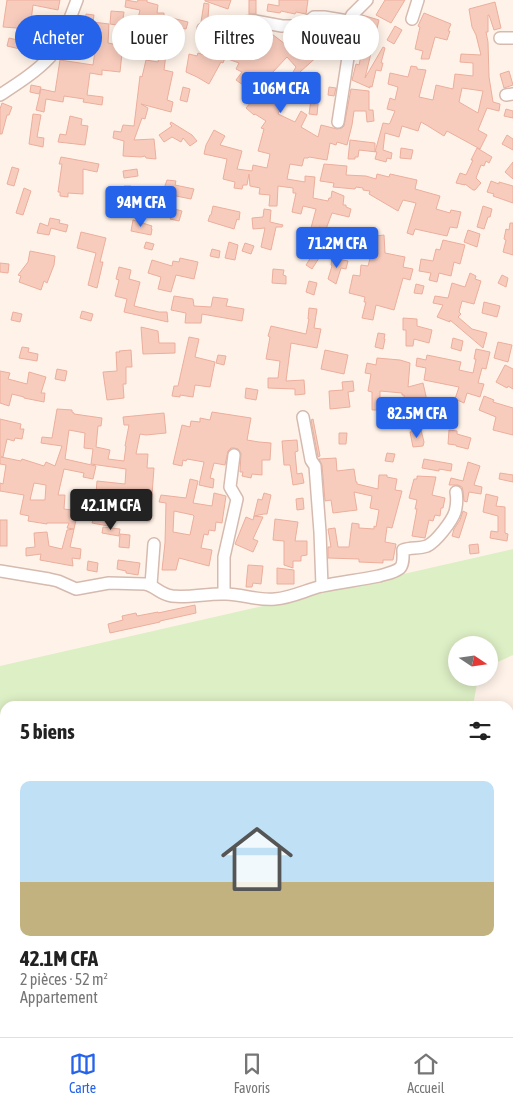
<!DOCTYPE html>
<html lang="fr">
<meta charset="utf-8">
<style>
:root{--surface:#fff;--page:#f2f2f2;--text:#222;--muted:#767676;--line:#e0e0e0;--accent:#2563eb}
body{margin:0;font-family:"Asap Condensed",sans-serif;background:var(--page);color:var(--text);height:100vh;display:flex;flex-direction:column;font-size:19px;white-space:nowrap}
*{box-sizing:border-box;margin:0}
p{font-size:16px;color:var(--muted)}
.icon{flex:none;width:28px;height:28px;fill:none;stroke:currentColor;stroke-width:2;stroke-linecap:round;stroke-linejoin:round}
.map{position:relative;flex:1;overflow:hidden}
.details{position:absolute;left:0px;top:701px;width:514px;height:336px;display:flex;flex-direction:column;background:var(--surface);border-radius:15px 15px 0 0;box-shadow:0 2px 12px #0003}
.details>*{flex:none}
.top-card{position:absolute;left:15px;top:15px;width:484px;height:45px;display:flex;gap:10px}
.needle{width:32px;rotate:103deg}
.tools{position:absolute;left:448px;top:636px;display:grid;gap:10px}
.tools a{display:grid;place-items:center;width:50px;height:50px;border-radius:50%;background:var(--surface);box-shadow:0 2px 12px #0003;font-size:25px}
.price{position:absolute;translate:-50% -42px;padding:0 11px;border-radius:5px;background:var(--accent);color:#fff;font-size:16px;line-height:32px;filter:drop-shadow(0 1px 2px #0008)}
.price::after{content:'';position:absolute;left:50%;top:30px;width:15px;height:11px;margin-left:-8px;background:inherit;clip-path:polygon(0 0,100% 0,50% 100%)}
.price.selected{background:#222;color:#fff}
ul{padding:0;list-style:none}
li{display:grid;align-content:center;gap:10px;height:265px;padding:0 20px}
li span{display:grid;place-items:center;height:155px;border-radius:10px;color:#555}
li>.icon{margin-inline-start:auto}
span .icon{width:90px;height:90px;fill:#fffc;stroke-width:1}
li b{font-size:21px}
h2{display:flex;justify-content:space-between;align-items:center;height:60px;padding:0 20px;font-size:21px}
.chip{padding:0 18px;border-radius:22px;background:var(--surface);box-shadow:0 2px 12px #0003;font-size:18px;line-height:45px}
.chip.selected{background:var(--accent);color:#fff}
.tab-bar{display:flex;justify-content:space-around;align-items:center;height:70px;border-top:1px solid var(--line);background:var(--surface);font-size:14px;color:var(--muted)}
.tab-bar a{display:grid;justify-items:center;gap:2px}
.tab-bar .selected{color:var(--accent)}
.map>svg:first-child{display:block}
</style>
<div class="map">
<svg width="513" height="1037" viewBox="0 0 513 1037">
<rect width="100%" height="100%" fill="#fff3e9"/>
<g fill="#ddefc5">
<polygon points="513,549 513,655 489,666 489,645 456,645 456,678 478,678 473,706 5,706 5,1032 349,1033 348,1037 0,1037 0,666"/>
<polygon points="509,948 513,949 513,1037 352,1037 352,1032 396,1032 406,1034 406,1032 509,1032"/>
</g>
<g fill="#f8ccbd" stroke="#ecae9c" fill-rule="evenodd">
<polygon points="7,0 60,0 58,10 33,5 30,29 3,27"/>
<polygon points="126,0 137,2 138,0 147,0 147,2 158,5 157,13 164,13 164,16 188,22 186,29 176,27 172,55 166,54 164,70 173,72 167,100 173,102 171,112 141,104 148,108 145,119 142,118 134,140 154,139 156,159 146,158 145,156 141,157 123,156 124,141 113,138 114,131 121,132 123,125 134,126 140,76 142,77 146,60 158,62 161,44 154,43 156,32 136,27 140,10 125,7"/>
<polygon points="205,0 231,0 228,9 205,1"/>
<rect x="249" y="0" width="7" height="14"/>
<polygon points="279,0 308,0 306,14 296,12 295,14 281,11 280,13 267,11 268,4 279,6"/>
<polygon points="385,0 405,0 391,23 376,15"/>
<path d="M495,2L501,28L494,30L489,15H488V32H486L488,42L489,77L493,102L500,104L499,111L487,108L478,130L487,135L480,149L447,131L444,136L428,126L421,122L418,131L402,126L399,137L385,133L383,150L392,153L391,159L387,158L386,162L375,159L377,152L359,150L358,157H355V159H348L350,140L375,143V152L383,123L389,124L390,123L395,111L387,109L390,98L395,100L398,87L388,84L390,73L408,77L411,66L417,67V69L426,70L419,97L433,100L436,85L453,89L455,74L473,76V63L460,62L461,54L481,55L476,35L472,27L469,9ZM462,88L483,91L478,113L459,102Z"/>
<polygon points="204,3 209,4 208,18 214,19 214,21 201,22"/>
<polygon points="111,11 124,12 122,26 110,24"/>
<polygon points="424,13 451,24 448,31 450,31 447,40 435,37 429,59 421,59 423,51 415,49 420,27 418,26"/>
<polygon points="86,14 94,15 93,22 109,24 108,43 140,49 139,56 122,53 120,72 102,70 102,75 90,73 87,95 103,97 102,105 83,102 84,99 64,96 63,102 46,99 44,112 36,110 41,89 55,92 60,60 93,65 96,44 70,39 72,32 83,34"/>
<polygon points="362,15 379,20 365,78 383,47 385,48 381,63 383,63 381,71 376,70 372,87 370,86 370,88 352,80 356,64 359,65 363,47 360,46 363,30 355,41 355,36 359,19"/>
<path d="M316,24H320L327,31L331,27L339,34L340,36L334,42L341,46L340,57L331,50L325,58L320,54L300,72L308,77L296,100L287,96L278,114L295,122L301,111L307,115L301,127L318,137L321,125L337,129L342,128L344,126L351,89L369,91V110H373L374,121L367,122L366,111H354L352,125L347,145L337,142L336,145L330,143L327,160L309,157L308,158H304L302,166L290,164L287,179L305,182V176L315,177L313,198L328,201L329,198H331L332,191L344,196L343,205H346V207L351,209L349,217L332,213L326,229L319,227L318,231L311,228L316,209L303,206L301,214L292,212L296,193H293V188L278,186L277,206H269L270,195L259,194L260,188L250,186L249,174L247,185H243L242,189L234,188L235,182L223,179L227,159L204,154L206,145L214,130L225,136L220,145L242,151L237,169L252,171L253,165L267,168L270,154L258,151L264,129L261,128L266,121L255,114L254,115L246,108L257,95L236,80L242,72L236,69L239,63L225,58L223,63L221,62L209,84L197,77L186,72L189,54L197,56L198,53L216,59L223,37L227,38V34L238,30L255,29V44L262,45L264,30L268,31L285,44L291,38L295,42L302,34L301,37L306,31ZM287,57L296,67L286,84L272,73Z"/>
<polygon points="395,26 402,30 394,44 387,40"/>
<polygon points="9,38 44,46 42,54 7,46"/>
<polygon points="509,71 513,85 504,88 500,74"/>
<polygon points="31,85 41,87 39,94 30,92"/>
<polygon points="183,87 190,89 187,102 180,100"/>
<polygon points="329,87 336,88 334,96 328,95"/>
<polygon points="312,93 319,94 317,115 309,114"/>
<polygon points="2,103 12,107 9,115 7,115 2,134 0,134 0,109"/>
<polygon points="506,109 513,111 513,118 504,116"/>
<polygon points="33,114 41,115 37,137 44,138 43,147 29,144"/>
<polygon points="70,116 82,119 81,125 88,126 85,145 58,142 60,134 66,135"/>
<polygon points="171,122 192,135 197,141 190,146 183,138 181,142 172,137 164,142 159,135 172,126 170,124"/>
<polygon points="507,135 513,139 513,150 502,144"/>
<polygon points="401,148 413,150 411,159 400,158"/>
<polygon points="477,148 492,157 489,163 486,161 484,166 481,165 476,178 481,183 475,190 473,190 465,184 465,185 456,183 460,173 466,175 473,160 471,160"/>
<polygon points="61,157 99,164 97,172 83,169 83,194 68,193 68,197 60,196 60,192 58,192 62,164 59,164"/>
<polygon points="513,162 513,179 505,172"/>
<polygon points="324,164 347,166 346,175 366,176 376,179 377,174 389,177 390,174 417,180 415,189 440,196 436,209 450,213 451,210 461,212 457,228 450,227 447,236 415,229 413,235 407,233 416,203 403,200 398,211 369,194 370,191 363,190 363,188 356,187 355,189 333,187 334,183 320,181"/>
<polygon points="12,167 19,169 14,186 7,184"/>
<polygon points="137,169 138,176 124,178 123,171"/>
<polygon points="167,180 176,181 175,185 194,189 191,199 171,195 172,193 162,194"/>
<polygon points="491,181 499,184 499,182 513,186 513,203 493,196 494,194 487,192"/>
<polygon points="124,186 131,186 131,195 130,200 139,200 139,207 128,206 127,212 125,212"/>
<polygon points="24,188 31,191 23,215 16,213"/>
<polygon points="213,206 240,212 239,220 237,219 234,229 208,221 210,215 211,215"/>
<polygon points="483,206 492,209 490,217 488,217 484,229 477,227"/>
<polygon points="167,207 182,211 179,221 170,219 171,217 165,215"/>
<polygon points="264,209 271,210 270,222 283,225 282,227 276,227 271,250 261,247 265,228 253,229 252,218 263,217"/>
<polygon points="50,218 60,220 59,223 68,225 66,232 51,228 49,235 37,233 40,223 48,226"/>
<polygon points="133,220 152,226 151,228 152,229 151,235 131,231"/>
<polygon points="510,223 513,223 513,255 503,252 506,240 504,239 506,229 509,230"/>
<polygon points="468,230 480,234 477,247 464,242"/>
<polygon points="81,232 106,238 100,262 103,262 97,288 88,285 96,253 77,248"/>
<polygon points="384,235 385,253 405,257 403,267 413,269 410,280 403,278 394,310 376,305 373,320 362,318 366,302 364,302 365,297 349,293 353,275 360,276 361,265 368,266 376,236"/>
<polygon points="443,240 465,245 460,264 454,262 451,276 439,273 437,282 429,280 431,273 419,271 421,259 433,261 436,249 440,250"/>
<polygon points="146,242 154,244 152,250 144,248"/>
<polygon points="229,242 238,245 235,260 225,258"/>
<polygon points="245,243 254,246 251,254 242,251"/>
<polygon points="212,249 220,251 219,258 210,256"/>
<polygon points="30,251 55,256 54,265 47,283 44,281 41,290 19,282 21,276 18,275 28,262"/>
<polygon points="313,254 319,258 312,269 306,265"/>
<polygon points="180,258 198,262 194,279 176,275 171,292 158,289 161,277 148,273 152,260 172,266 173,261 179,262"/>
<polygon points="332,258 348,261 346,269 341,268 336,284 328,279 332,266 331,265"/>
<polygon points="0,263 9,264 8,273 0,272"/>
<polygon points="119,267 131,270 129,279 140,282 134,306 159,312 167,312 168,322 124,312 127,299 115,296 119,280 116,279"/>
<polygon points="273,269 284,270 283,275 286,276 286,284 272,283"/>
<polygon points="470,273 476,276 475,279 481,281 474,304 462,301 459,312 461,314 458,317 472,329 487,333 483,348 450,320 450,322 437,317 443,305 433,303 435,296 448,298 452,283 465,287"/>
<polygon points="502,275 508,278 506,287 498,283"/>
<polygon points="309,281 317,283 314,295 306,292"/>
<polygon points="416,284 424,286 422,294 414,293"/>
<polygon points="174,296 193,299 194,306 211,307 213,297 228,299 226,306 244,309 242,321 202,314 201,323 185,323 186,313 171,310"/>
<polygon points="484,302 500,306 497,317 482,313"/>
<polygon points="309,308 317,309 314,328 321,329 317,348 291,343 286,381 304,380 305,394 295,395 295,389 268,388 268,378 278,378 280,361 266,359 270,337 268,336 271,326 306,334 309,319 308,319"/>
<polygon points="82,311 93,314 91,321 80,318"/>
<polygon points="13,312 22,314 20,322 11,320"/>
<polygon points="403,318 417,319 417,326 432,330 429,343 414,339 413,346 406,346 406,330 403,330"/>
<polygon points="141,327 158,331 159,343 175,343 175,353 143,354"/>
<polygon points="378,333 385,334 384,339 385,339 383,349 375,347"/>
<polygon points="189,337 199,339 195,357 215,362 210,387 195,385 193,397 180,395 180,397 172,396 174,386 178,386"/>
<polygon points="453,338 463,341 461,351 451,348"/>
<polygon points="498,342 512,345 508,362 494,358"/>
<polygon points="22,347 29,348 28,352 38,354 37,361 19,358"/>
<polygon points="476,349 490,352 486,369 482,368 478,383 484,384 480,397 467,393 464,403 455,399 459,387 424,380 426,368 416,366 417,358 426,360 427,355 461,362 459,370 473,373 476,359 474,359"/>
<polygon points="131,350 132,367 126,367 126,384 123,384 124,398 107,400 103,372 117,371 116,352 120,352 119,351"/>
<polygon points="325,350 348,355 344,374 321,369"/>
<polygon points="218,355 226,356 224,365 216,363"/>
<polygon points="377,358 400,360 410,363 408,387 423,383 428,405 415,408 405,408 404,395 402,395 402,393 380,391 380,410 372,410 372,392 368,391 371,374 365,373 367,363 376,365"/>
<polygon points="505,365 513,369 513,389 508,386 507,388 496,382"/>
<polygon points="57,369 67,371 65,381 55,379"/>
<polygon points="0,371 10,373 8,379 27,384 29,372 46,377 41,393 45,393 44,402 24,398 24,397 12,394 9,406 0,403"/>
<polygon points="353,381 354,391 348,392 350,407 330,409 329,391 343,390 342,382"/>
<polygon points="246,388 258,390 256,400 245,398"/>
<polygon points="484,396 494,400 493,402 513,408 513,435 493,430 496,417 479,410"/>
<rect x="435" y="407" width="11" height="14"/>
<path d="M57,409L72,410V412L74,413V414L102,418L101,426H98L96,447L110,450L108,459L124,461L126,446H125L129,425H124L123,417L164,413L166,433L146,435L140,434L136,454H148L147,468H154L150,521L140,520L141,507L118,503L116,513L110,512L108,526L92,523L93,520H76L70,547L81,549L80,559L72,558L73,566L40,560L41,554L26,556V548L35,547L34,533L47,532L49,546L62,549L67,530L74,529L67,528L69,523H47V524L28,521L29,516L20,514L24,495L0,491V483L3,484L6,465L0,464V419L21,424L20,429H24L22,439L15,438L14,441L7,439L3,457H1L21,461L22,459L44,466L46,462L55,466L62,446L41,443L42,437L52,438ZM69,430L85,433L84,448L93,449L91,464L126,469L125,484L97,481L95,506H79V511L64,509L65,495H58L64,469L84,473L83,477L93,479L96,466L65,459ZM34,483L46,485L45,500H30Z"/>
<polygon points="212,412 251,418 247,440 259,442 271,443 270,460 262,460 262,475 252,474 251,478 242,476 243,472 240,472 241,453 238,449 234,448 231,448 228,451 225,465 214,463 210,478 214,479 213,488 199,485 204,462 187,459 186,461 183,460 182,466 173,464 182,425 190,427 191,421 200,422 200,418 210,420"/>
<polygon points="313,419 320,456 318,457 311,420"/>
<polygon points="403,419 412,421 412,427 403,426"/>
<polygon points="421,430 424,442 423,446 413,447 410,432"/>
<polygon points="449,430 457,431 457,434 471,438 468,449 456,446 456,445 448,444"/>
<polygon points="339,433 347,433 346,444 339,444"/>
<polygon points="297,440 298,451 295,452 297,474 302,473 304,483 293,485 290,465 284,465 282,441"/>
<polygon points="387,453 395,454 393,462 385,461"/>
<polygon points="336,458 337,471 354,469 356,482 357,482 357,484 378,489 379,475 387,475 387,477 397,479 395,490 402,491 392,528 387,527 385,542 396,544 393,560 383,560 383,563 359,562 359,559 328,558 328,547 331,547 328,529 335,528 338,547 349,547 352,523 359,524 359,528 374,529 374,526 376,527 379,510 370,508 372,496 354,492 357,510 333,513 331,500 325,501 322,465 319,459"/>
<polygon points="424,459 452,464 451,471 439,469 439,471 422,468"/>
<polygon points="468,462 480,466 474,485 482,487 481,494 469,492 467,502 464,501 463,491 462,487 458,485 449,485 451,478 463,481"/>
<polygon points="500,473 513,475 513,482 499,479"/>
<polygon points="417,476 436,477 432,495 445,498 443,508 441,508 440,516 435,515 433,521 429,520 425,538 412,536 417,509 415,509 417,500 409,498 414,479 417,479"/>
<path d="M190,479L198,481L193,503L212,506L214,493L226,496L222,523L216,522L215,531L209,530L208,535L204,534L201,548L212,550L209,566L179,558L176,570H162L165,543L166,503L159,502L161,495L186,498ZM174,511L193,515L194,516L190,535L173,532Z"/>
<polygon points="264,493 271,495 267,514 264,514 254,516 263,517 253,539 258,541 253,552 235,544 246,517 253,520 258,499 262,500"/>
<polygon points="486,494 498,497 496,506 505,507 505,533 508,534 507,541 490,538 491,531 498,532 498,516 483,512"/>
<polygon points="303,498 304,509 297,510 296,499"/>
<polygon points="463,511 467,513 459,538 452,536 454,529 460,520"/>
<polygon points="275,519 298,522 295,541 307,541 307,555 301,556 301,561 293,561 293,568 284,565 284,541 273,540"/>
<rect x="0" y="520" width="7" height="26"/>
<polygon points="103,527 120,529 119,536 102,533"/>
<polygon points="120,534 130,535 129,548 119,547"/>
<polygon points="478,544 479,553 470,554 469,545"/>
<polygon points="118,560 140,563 138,575 126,573 126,571 117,569"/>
<polygon points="88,561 98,563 97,572 87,570"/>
<polygon points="248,565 263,566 261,584 253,583 252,587 246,587"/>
<polygon points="277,568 294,570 294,584 277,584"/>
<polygon points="195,605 196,613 160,621 160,622 110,633 108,624 123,620 122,616 136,613 137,616 158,612 158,613"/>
</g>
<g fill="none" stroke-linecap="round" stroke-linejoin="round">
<g stroke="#d6baaf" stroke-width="14">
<g id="minor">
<polyline points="412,19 418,0"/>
<polyline points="203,29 219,28 237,23 255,21 282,26 296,26 306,23 314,17 324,17 348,21"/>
<polyline points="500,38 513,38"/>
<path d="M0,95C17,84 36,72 50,57C59,47 72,14 77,0"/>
<polyline points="506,95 513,94"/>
<polyline points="338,122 349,51 346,27 352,15 367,0"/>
<polyline points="303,417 311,460 315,466 320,532 322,586"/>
<path d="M0,571L49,579L58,581L76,589L109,583L145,584C156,586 159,594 172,596C190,598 208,593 226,594C242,594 258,601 275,599C291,598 306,590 322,586C341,582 360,580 379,576C385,574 394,573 400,568C404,564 403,555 403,550C411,547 419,549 427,546C436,542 452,521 455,512C457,505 457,498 456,492"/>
<polyline points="151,585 154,544"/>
<polyline points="224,593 224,557 237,499 230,487 234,455"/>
</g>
</g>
<use href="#minor" stroke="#fff" stroke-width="11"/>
</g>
</svg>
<div class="tools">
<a><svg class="needle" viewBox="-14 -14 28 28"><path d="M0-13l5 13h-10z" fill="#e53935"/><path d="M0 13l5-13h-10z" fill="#767676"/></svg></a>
</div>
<b class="price" style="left:281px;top:114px">106M CFA</b>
<b class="price" style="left:141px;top:228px">94M CFA</b>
<b class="price" style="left:337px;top:269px">71.2M CFA</b>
<b class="price" style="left:417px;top:439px">82.5M CFA</b>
<b class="price selected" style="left:111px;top:531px">42.1M CFA</b>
<div class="top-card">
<a class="chip selected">Acheter</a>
<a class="chip">Louer</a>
<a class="chip">Filtres</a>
<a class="chip">Nouveau</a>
</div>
<section class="details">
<h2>5 biens<svg class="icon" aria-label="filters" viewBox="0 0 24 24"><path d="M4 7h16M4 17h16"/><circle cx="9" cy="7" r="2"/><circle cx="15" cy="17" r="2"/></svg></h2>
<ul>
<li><span style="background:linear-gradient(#bfe0f5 65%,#c2b280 0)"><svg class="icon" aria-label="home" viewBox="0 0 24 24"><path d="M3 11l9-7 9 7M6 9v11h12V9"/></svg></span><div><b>42.1M CFA</b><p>2 pièces · 52 m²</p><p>Appartement</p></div></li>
</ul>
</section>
</div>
<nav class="tab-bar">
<a class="selected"><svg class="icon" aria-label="map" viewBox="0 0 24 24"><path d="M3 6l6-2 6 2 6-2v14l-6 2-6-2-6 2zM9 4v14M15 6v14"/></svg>Carte</a>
<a><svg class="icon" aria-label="saved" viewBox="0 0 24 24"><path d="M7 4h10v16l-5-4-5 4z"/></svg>Favoris</a>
<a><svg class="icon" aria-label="home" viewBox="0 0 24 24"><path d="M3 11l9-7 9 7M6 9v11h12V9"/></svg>Accueil</a>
</nav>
